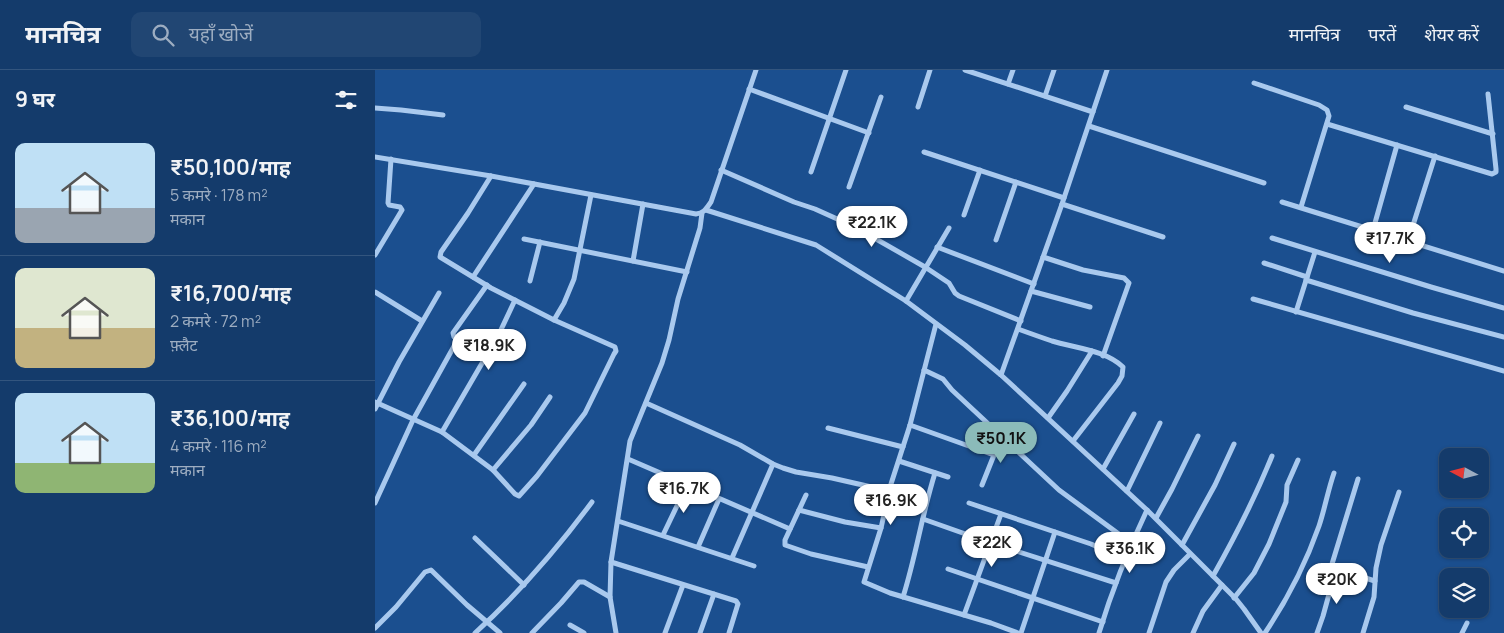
<!DOCTYPE html>
<html lang="hi">
<meta charset="utf-8">
<style>
:root{--surface:#143b6b;--page:#214673;--text:#f1f3f6;--muted:#9dadc1;--line:#33557e;--accent:#8bbbb9}
body{margin:0;font-family:Manrope,"Noto Sans Devanagari",sans-serif;background:var(--page);color:var(--text);height:100vh;display:flex;flex-direction:column;font-size:19px;white-space:nowrap}
*{box-sizing:border-box;margin:0}
p{font-size:16px;color:var(--muted)}
.icon{flex:none;width:28px;height:28px;fill:none;stroke:currentColor;stroke-width:2;stroke-linecap:round;stroke-linejoin:round}
.map{position:relative;flex:1;overflow:hidden}
.details{display:flex;flex-direction:column;background:var(--surface);width:375px}
.details>*{flex:none}
.needle{width:32px;rotate:277deg}
.controls{position:absolute;left:1064px;top:378px;display:grid;gap:10px}
.controls a{display:grid;place-items:center;width:50px;height:50px;border-radius:10px;background:var(--surface);box-shadow:0 1px 4px #0004,0 0 0 1px var(--line);font-size:25px}
.price{position:absolute;translate:-50% -42px;padding:0 11px;border-radius:18px;background:#fff;color:#222;font-size:16px;line-height:32px;filter:drop-shadow(0 1px 2px #0008)}
.price::after{content:'';position:absolute;left:50%;top:30px;width:15px;height:11px;margin-left:-8px;background:inherit;clip-path:polygon(0 0,100% 0,50% 100%)}
.price.selected{background:var(--accent);color:#111}
ul{padding:0;list-style:none}
li{display:flex;align-items:center;gap:15px;height:125px;padding:0 15px}
li+li{border-top:1px solid var(--line)}
li span{display:grid;place-items:center;flex:none;width:140px;height:100px;border-radius:10px;color:#555}
li>.icon{margin-inline-start:auto}
span .icon{width:60px;height:60px;fill:#fffc;stroke-width:1}
li b{font-size:21px}
h2{display:flex;justify-content:space-between;align-items:center;height:60px;padding:0 15px;font-size:21px}
header{display:flex;align-items:center;gap:30px;box-sizing:border-box;height:70px;padding:0 25px;background:var(--surface);border-bottom:1px solid var(--line)}
header strong{font-size:24px}
nav{display:flex;gap:28px;margin-inline-start:auto;font-size:18px}
.search{width:350px;height:45px;background:var(--page);display:flex;align-items:center;gap:12px;box-sizing:border-box;padding:0 18px;border-radius:10px;color:var(--muted);font-size:19px}
main{display:flex;flex:1;min-height:0}
.map>svg:first-child{display:block}
</style>
<header>
<strong>मानचित्र</strong>
<div class="search"><svg class="icon" aria-label="search" viewBox="0 0 24 24"><circle cx="10" cy="10" r="6"/><path d="M15 15l6 6"/></svg>यहाँ खोजें</div>
<nav><a>मानचित्र</a><a>परतें</a><a>शेयर करें</a></nav>
</header>
<main>
<section class="details">
<h2>9 घर<svg class="icon" aria-label="filters" viewBox="0 0 24 24"><path d="M4 7h16M4 17h16"/><circle cx="9" cy="7" r="2"/><circle cx="15" cy="17" r="2"/></svg></h2>
<ul>
<li><span style="background:linear-gradient(#bfe0f5 65%,#9aa5b1 0)"><svg class="icon" aria-label="home" viewBox="0 0 24 24"><path d="M3 11l9-7 9 7M6 9v11h12V9"/></svg></span><div><b>₹50,100/माह</b><p>5 कमरे · 178 m²</p><p>मकान</p></div></li>
<li><span style="background:linear-gradient(#dfe7d0 60%,#c2b280 0)"><svg class="icon" aria-label="home" viewBox="0 0 24 24"><path d="M3 11l9-7 9 7M6 9v11h12V9"/></svg></span><div><b>₹16,700/माह</b><p>2 कमरे · 72 m²</p><p>फ़्लैट</p></div></li>
<li><span style="background:linear-gradient(#bfe0f5 70%,#8fb573 0)"><svg class="icon" aria-label="home" viewBox="0 0 24 24"><path d="M3 11l9-7 9 7M6 9v11h12V9"/></svg></span><div><b>₹36,100/माह</b><p>4 कमरे · 116 m²</p><p>मकान</p></div></li>
</ul>
</section>
<div class="map">
<svg width="1129" height="563" viewBox="0 0 1129 563">
<rect width="100%" height="100%" fill="#1b4f8f"/>
<g fill="none" stroke-linecap="round" stroke-linejoin="round">
<g stroke="#a9c9ee" stroke-width="5">
<polyline points="590,0 718,42"/>
<polyline points="879,13 944,35 952,40 954,46 926,137"/>
<polyline points="633,14 638,0"/>
<polyline points="374,19 494,63"/>
<polyline points="670,26 679,0"/>
<polyline points="543,37 555,0"/>
<polyline points="1031,37 1118,64"/>
<polyline points="0,38 26,40 68,45"/>
<polyline points="952,54 1117,104 1121,102 1121,99 1113,24"/>
<polyline points="714,56 889,113"/>
<polyline points="549,82 689,128"/>
<path d="M0,87L116,106L321,144C329,143 331,139 336,132L381,0"/>
<polyline points="346,100 419,132 440,139 480,157 550,197 574,213 580,223 584,226 646,251"/>
<polyline points="436,102 471,0"/>
<polyline points="474,117 506,27"/>
<polyline points="907,132 1129,201"/>
<polyline points="687,134 788,167"/>
<polyline points="331,140 441,175 531,231 590,275 626,305 772,440 861,529 869,539 886,563"/>
<polyline points="589,145 605,100"/>
<polyline points="998,160 1022,75"/>
<polyline points="897,168 1056,217 1129,238"/>
<polyline points="149,169 312,202"/>
<polyline points="621,170 641,112"/>
<polyline points="1033,171 1060,86"/>
<polyline points="562,177 659,214"/>
<polyline points="0,185 27,140 25,137 14,135 13,133 16,89"/>
<polyline points="668,187 708,200 749,208 754,213 728,286"/>
<polyline points="258,191 268,134"/>
<polyline points="889,193 932,207"/>
<polyline points="98,207 159,114"/>
<polyline points="931,210 1038,243 1129,267"/>
<polyline points="155,211 165,172"/>
<polyline points="112,215 78,263 79,267 114,281"/>
<polyline points="656,221 715,237"/>
<polyline points="0,222 47,251"/>
<polyline points="878,229 1129,301"/>
<polyline points="531,231 574,158"/>
<polyline points="921,242 940,182"/>
<polyline points="179,250 189,233 199,209 216,125"/>
<polyline points="561,254 535,355 516,414 506,458 489,512 515,523 616,553 643,563"/>
<path d="M643,259C654,263 665,267 677,271C700,278 730,280 748,297L747,306L743,313L698,371"/>
<polyline points="549,300 568,309 577,320 684,420 756,473"/>
<polyline points="626,305 687,134 732,0"/>
<polyline points="0,332 67,362 118,400 140,424 144,426 162,406 210,343 239,284 241,281 240,277 179,250 116,218 65,187 66,182 93,143 116,106"/>
<polyline points="271,333 365,375 398,394 408,398 421,402 457,408 514,421"/>
<polyline points="0,339 24,292 64,223"/>
<polyline points="673,348 692,321 717,281"/>
<polyline points="535,355 619,385"/>
<polyline points="453,358 528,377"/>
<polyline points="67,362 124,264 140,230"/>
<polyline points="99,385 149,314"/>
<polyline points="253,389 415,459"/>
<polyline points="524,391 573,407"/>
<polyline points="728,399 759,344"/>
<polyline points="118,400 156,355 175,327"/>
<polyline points="983,409 957,494 961,499 1000,511"/>
<polyline points="607,415 627,365"/>
<polyline points="752,421 785,353"/>
<polyline points="431,425 410,470 410,475 436,484 493,497"/>
<polyline points="0,433 38,350 83,269"/>
<polyline points="594,433 716,474 750,489"/>
<polyline points="424,440 470,452 506,458"/>
<polyline points="781,448 797,419 823,366"/>
<polyline points="548,449 616,473 741,513"/>
<polyline points="243,451 379,496"/>
<polyline points="288,465 312,415"/>
<polyline points="100,468 149,515"/>
<polyline points="807,475 840,415 859,374"/>
<polyline points="323,477 344,429"/>
<polyline points="357,488 398,394"/>
<polyline points="236,492 361,531 363,534 362,537 354,563"/>
<polyline points="573,499 728,552"/>
<path d="M838,506C860,467 880,428 897,386"/>
<path d="M528,527C541,486 547,444 560,403"/>
<polyline points="859,528 879,503 894,474 911,432 912,415 923,390"/>
<polyline points="589,545 626,444"/>
<polyline points="195,555 209,563"/>
<polyline points="0,558 21,537 50,502 56,500 92,535 125,563"/>
<path d="M100,563C144,523 182,479 217,432"/>
<polyline points="157,563 186,533 204,512 209,512 235,527"/>
<polyline points="241,563 235,527 236,492 255,371 287,293 294,270 303,229 325,158 327,143"/>
<polyline points="290,563 308,515"/>
<polyline points="325,563 339,524"/>
<polyline points="646,563 680,462"/>
<path d="M724,563C737,520 753,480 772,440"/>
<polyline points="774,563 791,512 799,500 815,484"/>
<polyline points="818,563 828,541 847,515"/>
<path d="M890,563C912,530 931,493 944,456C950,438 953,420 959,403"/>
<polyline points="942,563 948,546 961,499"/>
<polyline points="988,563 999,527 1001,498 1006,475 1024,422"/>
<polyline points="1087,563 1092,553"/>
</g>
</g>
</svg>
<div class="controls">
<a><svg class="needle" viewBox="-14 -14 28 28"><path d="M0-13l5 13h-10z" fill="#e53935"/><path d="M0 13l5-13h-10z" fill="#9dadc1"/></svg></a>
<a><svg class="icon" aria-label="locate" viewBox="0 0 24 24"><circle cx="12" cy="12" r="6"/><path d="M12 2v4M12 18v4M2 12h4M18 12h4"/></svg></a>
<a><svg class="icon" aria-label="layers" viewBox="0 0 24 24"><path d="M12 4l9 5-9 5-9-5zM3 14l9 5 9-5"/></svg></a>
</div>
<b class="price" style="left:497px;top:178px">₹22.1K</b>
<b class="price" style="left:1015px;top:194px">₹17.7K</b>
<b class="price" style="left:114px;top:301px">₹18.9K</b>
<b class="price selected" style="left:626px;top:394px">₹50.1K</b>
<b class="price" style="left:309px;top:444px">₹16.7K</b>
<b class="price" style="left:516px;top:456px">₹16.9K</b>
<b class="price" style="left:617px;top:498px">₹22K</b>
<b class="price" style="left:755px;top:504px">₹36.1K</b>
<b class="price" style="left:962px;top:535px">₹20K</b>
</div>
</main>
